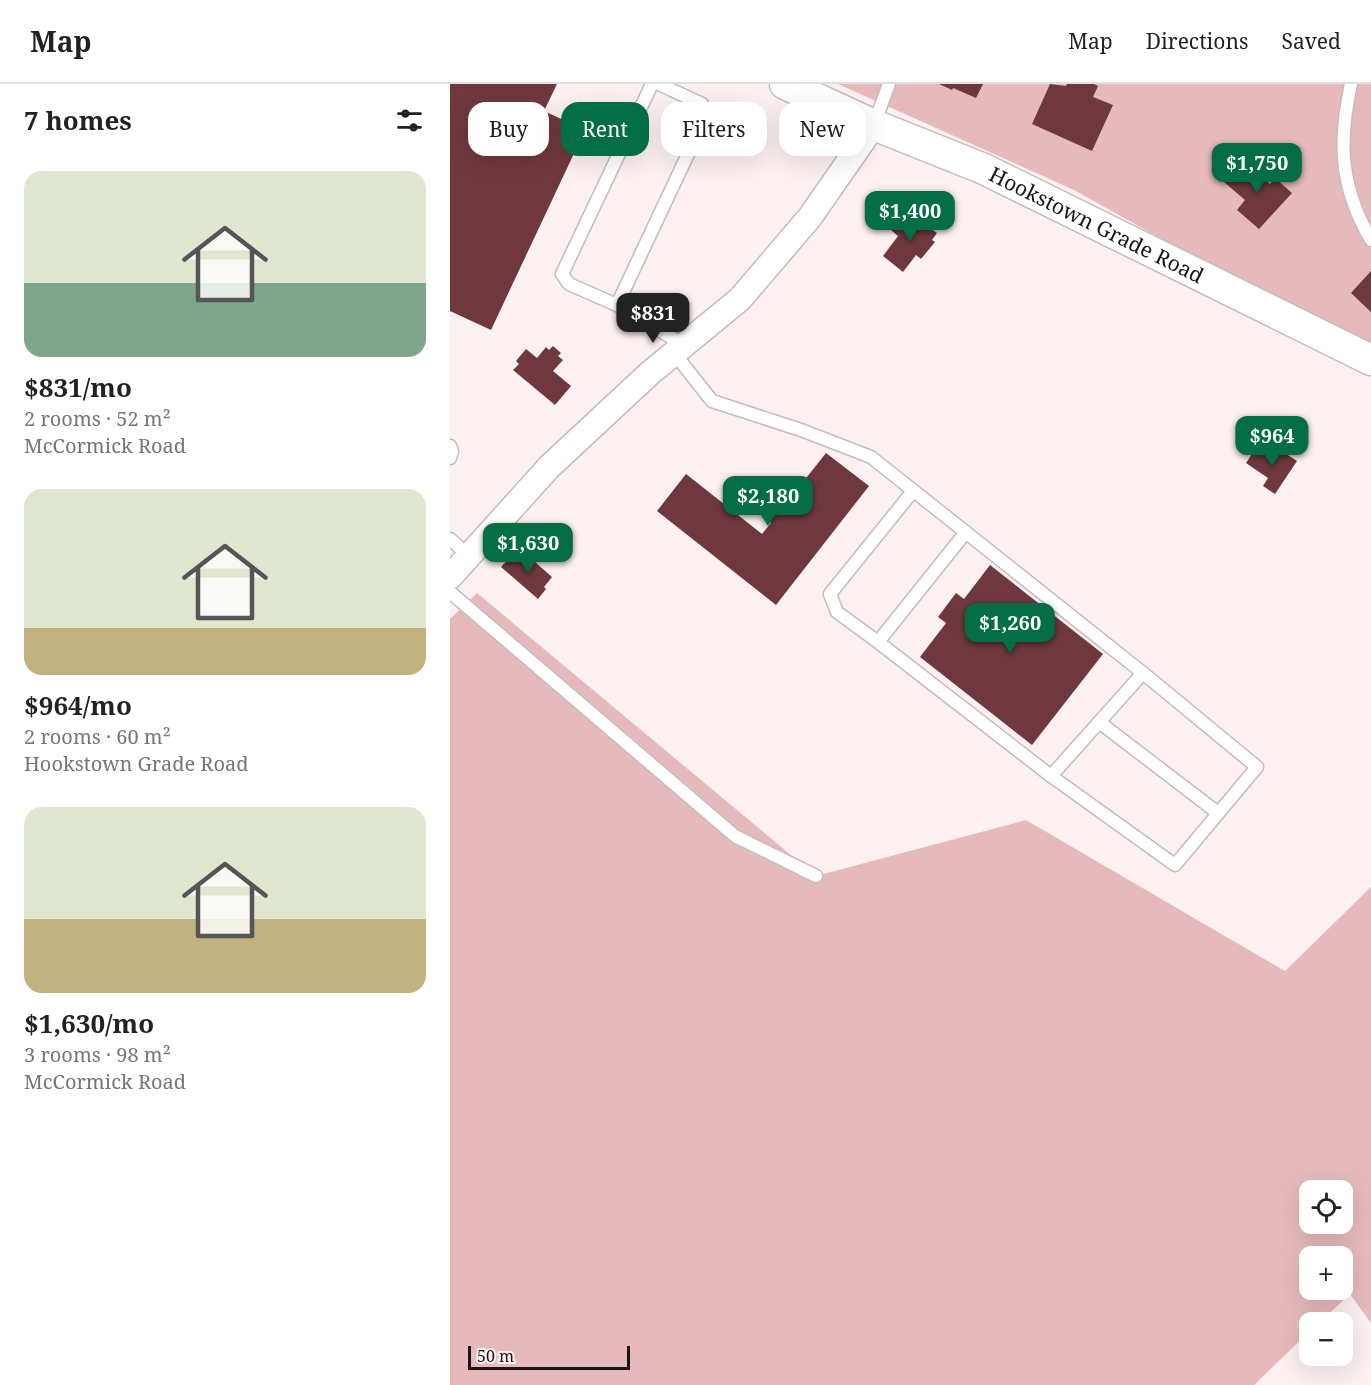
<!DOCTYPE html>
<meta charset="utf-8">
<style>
:root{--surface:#fff;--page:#f6f6f6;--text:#222;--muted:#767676;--line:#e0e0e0;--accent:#036d45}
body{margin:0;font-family:"Noto Serif",serif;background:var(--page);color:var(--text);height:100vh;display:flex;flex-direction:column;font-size:22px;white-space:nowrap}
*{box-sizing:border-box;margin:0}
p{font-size:20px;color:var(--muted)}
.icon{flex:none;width:33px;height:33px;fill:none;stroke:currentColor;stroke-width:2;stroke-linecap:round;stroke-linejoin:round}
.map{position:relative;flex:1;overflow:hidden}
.drawer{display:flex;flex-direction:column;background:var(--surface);width:450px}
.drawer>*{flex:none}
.guide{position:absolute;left:18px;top:18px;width:570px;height:54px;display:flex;gap:12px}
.fabs{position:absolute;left:849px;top:1096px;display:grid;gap:12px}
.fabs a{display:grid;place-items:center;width:54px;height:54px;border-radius:12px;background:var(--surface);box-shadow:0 6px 24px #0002;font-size:30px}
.scale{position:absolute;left:18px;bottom:15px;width:162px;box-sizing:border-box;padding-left:6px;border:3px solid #1a1515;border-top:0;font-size:16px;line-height:21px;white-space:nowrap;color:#1a1515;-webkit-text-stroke:4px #fdf0f0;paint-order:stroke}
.price{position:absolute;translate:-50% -51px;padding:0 14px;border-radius:12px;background:var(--accent);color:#fff;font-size:20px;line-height:39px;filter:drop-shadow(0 2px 3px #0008)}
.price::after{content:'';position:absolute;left:50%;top:36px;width:18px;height:14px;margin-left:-9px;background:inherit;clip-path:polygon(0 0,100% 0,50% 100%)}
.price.current{background:#222;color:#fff}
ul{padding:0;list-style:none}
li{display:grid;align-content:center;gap:12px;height:318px;padding:0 24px}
li span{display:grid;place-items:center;height:186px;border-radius:18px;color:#555}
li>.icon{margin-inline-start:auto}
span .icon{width:108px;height:108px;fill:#fffc;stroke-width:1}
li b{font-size:26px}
h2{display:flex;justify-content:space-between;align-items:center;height:72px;padding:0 24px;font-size:26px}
.chip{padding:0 21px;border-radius:18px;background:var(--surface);box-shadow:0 6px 24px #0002;font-size:21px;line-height:54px}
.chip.current{background:var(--accent);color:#fff}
header{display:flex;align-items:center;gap:36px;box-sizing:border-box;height:84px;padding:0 30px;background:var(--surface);border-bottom:2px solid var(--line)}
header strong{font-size:28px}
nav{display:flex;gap:33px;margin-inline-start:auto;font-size:21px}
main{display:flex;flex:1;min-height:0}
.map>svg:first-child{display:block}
</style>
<header>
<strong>Map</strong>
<nav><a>Map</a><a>Directions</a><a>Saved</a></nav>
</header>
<main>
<section class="drawer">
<h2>7 homes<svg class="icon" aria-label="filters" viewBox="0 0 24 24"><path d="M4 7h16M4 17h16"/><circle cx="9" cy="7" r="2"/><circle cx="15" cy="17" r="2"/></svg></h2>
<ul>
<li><span style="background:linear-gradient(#dfe7d0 60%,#7fa58c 0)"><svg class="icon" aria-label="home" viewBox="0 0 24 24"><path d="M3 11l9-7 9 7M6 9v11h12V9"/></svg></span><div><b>$831/mo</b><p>2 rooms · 52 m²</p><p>McCormick Road</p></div></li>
<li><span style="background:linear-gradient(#dfe7d0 75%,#c2b280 0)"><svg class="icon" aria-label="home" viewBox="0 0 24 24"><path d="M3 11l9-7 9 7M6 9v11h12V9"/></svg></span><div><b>$964/mo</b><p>2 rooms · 60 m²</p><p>Hookstown Grade Road</p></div></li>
<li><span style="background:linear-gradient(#dfe7d0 60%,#c2b280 0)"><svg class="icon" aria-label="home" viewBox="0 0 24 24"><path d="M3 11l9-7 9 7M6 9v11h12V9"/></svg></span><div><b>$1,630/mo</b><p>3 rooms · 98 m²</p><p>McCormick Road</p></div></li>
</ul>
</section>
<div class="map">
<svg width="921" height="1301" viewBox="0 0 921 1301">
<rect width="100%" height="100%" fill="#fdf0f0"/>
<g fill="#e6babc" fill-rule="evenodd">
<polygon points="388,0 921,0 921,261 805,207 624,106"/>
<path d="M27,509L366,792L576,736L835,887L921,803V1239L900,1210L869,1239H860L859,1248L804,1301H0V535ZM860,1107H892V1140H860ZM860,1173H892V1206H860Z"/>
</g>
<g fill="#6f383e">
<polygon points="0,0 107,0 94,27 135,46 41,246 0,227"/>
<polygon points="489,0 533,0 526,14 503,4 502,6"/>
<polygon points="600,0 616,2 617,0 644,0 648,2 643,13 663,21 642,67 582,40"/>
<polygon points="794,76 820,100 825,94 842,109 809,145 787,126 795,116 774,98"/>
<polygon points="453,130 461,135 464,132 487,149 482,156 485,158 471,175 466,171 453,188 433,172 448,152 441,146"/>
<polygon points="921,187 921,228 901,209"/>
<polygon points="103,262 111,269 108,272 113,276 103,287 121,302 105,321 63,286 69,280 66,277 76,265 87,274 96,263 99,266"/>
<polygon points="808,361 826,373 830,366 847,377 825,410 813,402 818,394 796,379"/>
<polygon points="376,369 419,402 326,521 207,427 236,390 312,450 321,439 318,436 327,424 330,427"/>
<polygon points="64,469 73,477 77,471 102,493 94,503 96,505 88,515 51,483"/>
<polygon points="540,481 653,570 582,661 470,573 496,539 488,533 506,509 514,515"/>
</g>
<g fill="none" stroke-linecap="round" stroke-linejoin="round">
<g stroke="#c9baba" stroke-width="15">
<g id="service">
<polyline points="209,0 252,20 254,36 167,221 234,261"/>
<path d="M901,0C888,59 890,103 921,156"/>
<polyline points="424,40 439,0"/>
<polyline points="167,221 119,200 112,190 202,0"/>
<polyline points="224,269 262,317 351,346 421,373 693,589 601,692 428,558 516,448"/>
<polyline points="0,362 2,367 0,374"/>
<polyline points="0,455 19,472"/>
<polyline points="0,508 285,752 366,792"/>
<polyline points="428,558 387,528 380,510 463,407"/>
<polyline points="649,638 768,729"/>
<polyline points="601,692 725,781 807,683 693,589"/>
</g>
</g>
<g stroke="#c9baba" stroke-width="27">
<polyline id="minor" points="0,493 99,383 200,289 290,215 360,133 424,41"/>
</g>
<g stroke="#c9baba" stroke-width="33">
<g id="tertiary">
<path id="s1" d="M335,0L424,41L534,85L921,276"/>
</g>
</g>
<use href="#service" stroke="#fff" stroke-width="12"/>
<use href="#minor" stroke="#fff" stroke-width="24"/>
<use href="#tertiary" stroke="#fff" stroke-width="30"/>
</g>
<g text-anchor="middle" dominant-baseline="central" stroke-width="6" stroke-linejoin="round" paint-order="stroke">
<g font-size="21" fill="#1a1515" stroke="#fdf0f0">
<text stroke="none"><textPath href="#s1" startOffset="342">Hookstown Grade Road</textPath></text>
</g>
</g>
</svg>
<div class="fabs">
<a><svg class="icon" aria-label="locate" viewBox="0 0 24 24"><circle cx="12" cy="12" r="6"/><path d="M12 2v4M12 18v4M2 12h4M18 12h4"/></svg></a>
<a>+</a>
<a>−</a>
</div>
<div class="scale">50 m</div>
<b class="price" style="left:807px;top:110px">$1,750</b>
<b class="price" style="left:460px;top:158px">$1,400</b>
<b class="price current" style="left:203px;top:260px">$831</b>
<b class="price" style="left:822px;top:383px">$964</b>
<b class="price" style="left:318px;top:443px">$2,180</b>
<b class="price" style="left:78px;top:490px">$1,630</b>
<b class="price" style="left:560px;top:570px">$1,260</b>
<div class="guide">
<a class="chip">Buy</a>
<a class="chip current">Rent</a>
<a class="chip">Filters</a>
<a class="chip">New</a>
</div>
</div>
</main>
